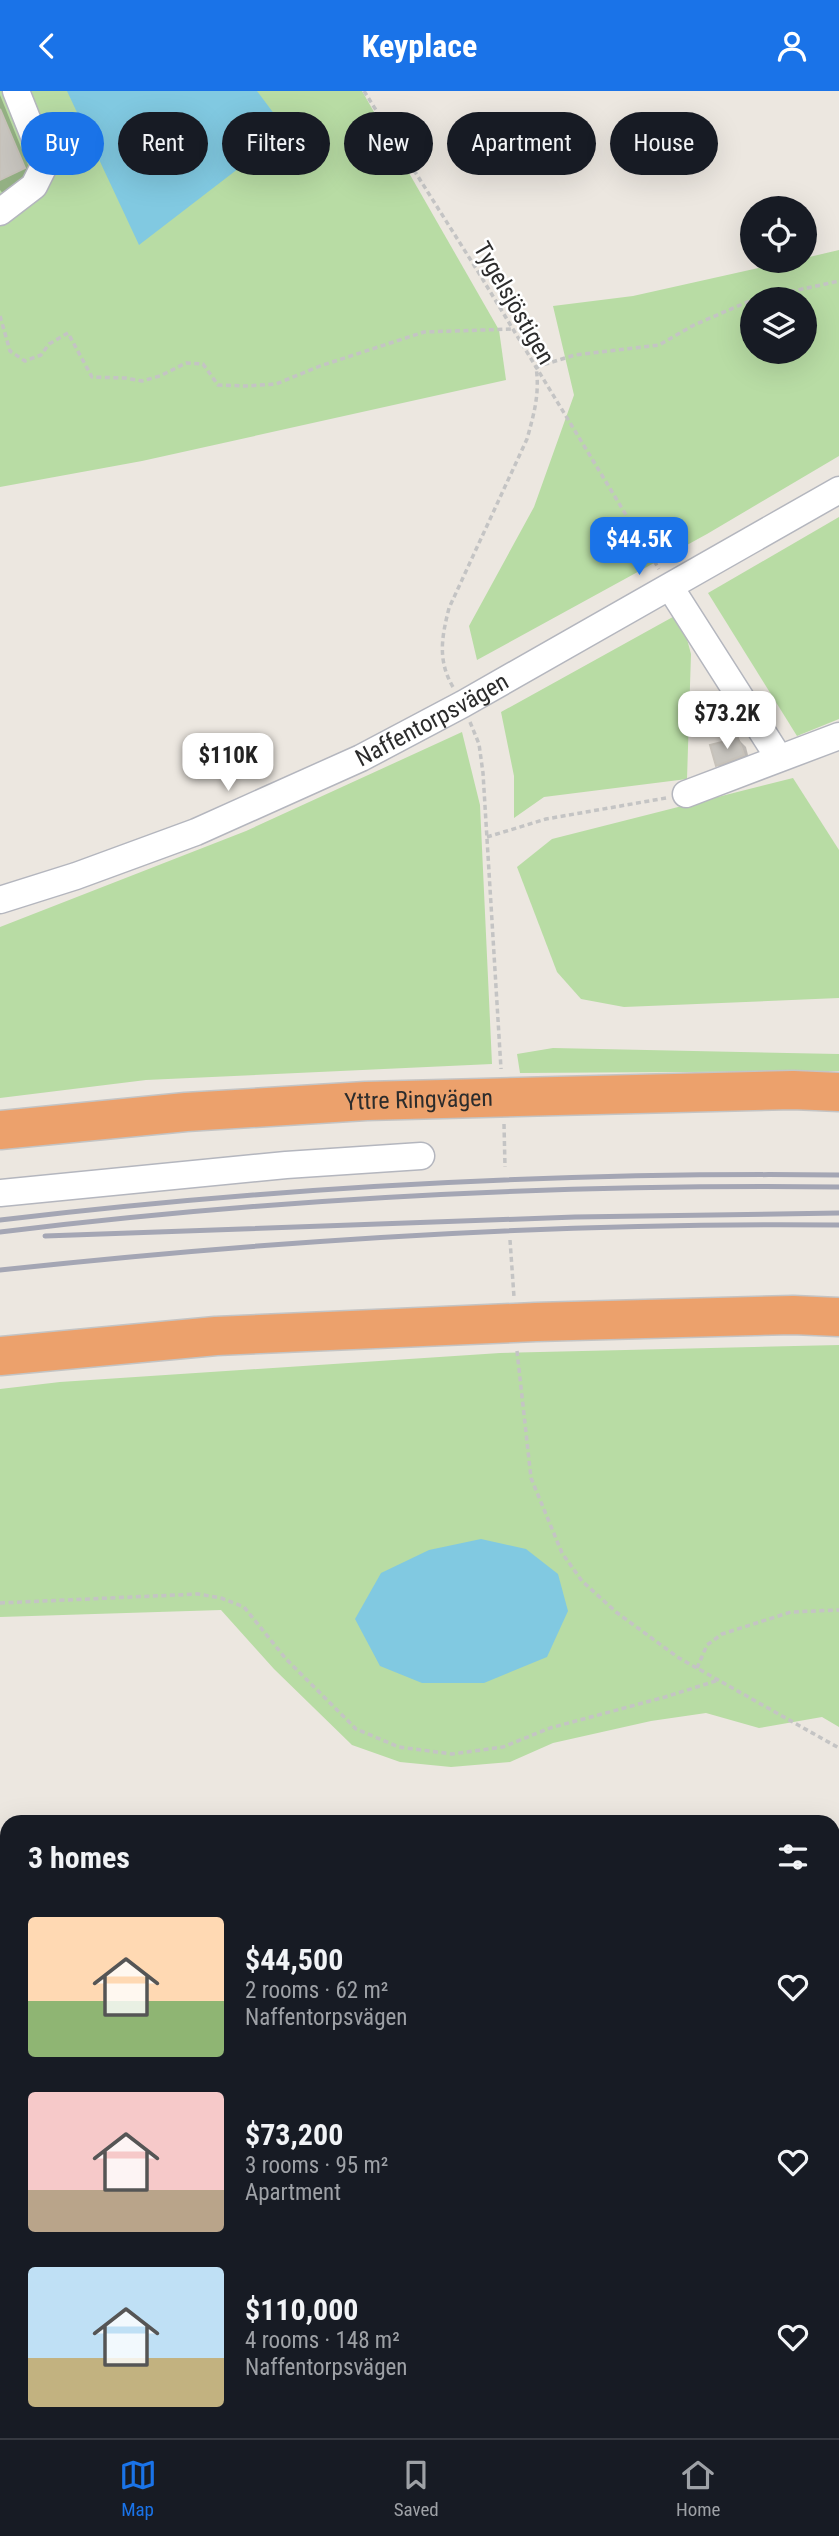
<!DOCTYPE html>
<meta charset="utf-8">
<style>
:root{--surface:#171b24;--page:#242831;--text:#f1f3f6;--muted:#9ea1a6;--line:#363941;--accent:#1a73e8}
body{margin:0;font-family:"Roboto Condensed",sans-serif;background:var(--page);color:var(--text);height:100vh;display:flex;flex-direction:column;font-size:26px;white-space:nowrap}
*{box-sizing:border-box;margin:0}
p{font-size:23px;color:var(--muted)}
.icon{flex:none;width:38px;height:38px;fill:none;stroke:currentColor;stroke-width:2;stroke-linecap:round;stroke-linejoin:round}
.map{position:relative;flex:1;overflow:hidden}
.sheet{position:absolute;left:0px;top:1724px;width:840px;height:625px;display:flex;flex-direction:column;background:var(--surface);border-radius:21px 21px 0 0;box-shadow:0 7px 28px #0002}
.sheet>*{flex:none}
.hud{position:absolute;left:21px;top:21px;width:798px;height:63px;display:flex;gap:14px}
.tools{position:absolute;left:740px;top:105px;display:grid;gap:14px}
.tools a{display:grid;place-items:center;width:77px;height:77px;border-radius:50%;background:var(--surface);box-shadow:0 7px 28px #0002;font-size:35px}
.price{position:absolute;translate:-50% -60px;padding:0 16px;border-radius:14px;background:#fff;color:#222;font-size:23px;line-height:46px;filter:drop-shadow(0 2px 4px #0008)}
.price::after{content:'';position:absolute;left:50%;top:42px;width:21px;height:16px;margin-left:-10px;background:inherit;clip-path:polygon(0 0,100% 0,50% 100%)}
.price.current{background:var(--accent);color:#fff}
ul{padding:0;list-style:none}
li{display:flex;align-items:center;gap:21px;height:175px;padding:0 28px}
li span{display:grid;place-items:center;flex:none;width:196px;height:140px;border-radius:7px;color:#555}
li>.icon{margin-inline-start:auto}
span .icon{width:84px;height:84px;fill:#fffc;stroke-width:1}
li b{font-size:30px}
h2{display:flex;justify-content:space-between;align-items:center;height:84px;padding:0 28px;font-size:30px}
.tag{padding:0 24px;border-radius:32px;background:var(--surface);box-shadow:0 7px 28px #0002;font-size:24px;line-height:63px}
.tag.current{background:var(--accent);color:#fff}
header{display:flex;justify-content:space-between;align-items:center;height:91px;padding:0 28px;background:var(--accent);color:#fff;font-size:32px;font-weight:700}
.menu{display:flex;justify-content:space-around;align-items:center;height:98px;border-top:2px solid var(--line);background:var(--surface);font-size:19px;color:var(--muted)}
.menu a{display:grid;justify-items:center;gap:4px}
.menu .current{color:var(--accent)}
.map>svg:first-child{display:block}
</style>
<header><svg class="icon" aria-label="back" viewBox="0 0 24 24"><path d="M15 5l-7 7 7 7"/></svg>Keyplace<svg class="icon" aria-label="person" viewBox="0 0 24 24"><circle cx="12" cy="8" r="4"/><path d="M4 21q1-7 8-7t8 7"/></svg></header>
<div class="map">
<svg width="839" height="2347" viewBox="0 0 839 2347">
<rect width="100%" height="100%" fill="#ece7e0"/>
<g fill="#b8dca4" fill-rule="evenodd">
<polygon points="0,0 362,0 499,239 506,289 142,370 0,396"/>
<path d="M839,159V365L707,443L477,569L469,535L534,416L574,304L553,215L633,205L790,170H805V167ZM752,208H805V261H752Z"/>
<polygon points="839,426 839,628 797,645 708,502"/>
<polygon points="680,522 691,563 687,688 544,706 514,727 514,685 501,621"/>
<polygon points="462,641 480,714 492,973 146,989 0,1007 0,836 246,740"/>
<polygon points="793,687 839,759 839,907 624,916 581,908 557,881 517,776 552,748"/>
<polygon points="553,957 839,963 839,980 520,982 517,963"/>
<polygon points="839,1254 839,1636 822,1626 759,1637 706,1622 651,1630 553,1652 510,1671 451,1676 400,1671 352,1654 274,1578 221,1519 0,1526 0,1298 60,1291 500,1262"/>
<polygon points="0,2288 7,2289 7,2342 15,2342 16,2347 0,2347"/>
</g>
<g fill="#81c9e1">
<polygon points="67,0 257,0 287,40 139,154"/>
<polygon points="481,1448 526,1458 558,1483 568,1520 547,1566 484,1592 422,1592 380,1575 355,1528 381,1482 429,1459"/>
</g>
<g fill="#0003">
<polygon points="0,4 35,91 4,104 0,99"/>
<polygon points="738,648 746,656 750,672 725,682 717,674"/>
<polygon points="105,2342 142,2342 143,2347 106,2347"/>
</g>
<g fill="#c8c5bf" stroke="#c7c2ba" stroke-width="2">
<polygon points="0,18 25,77 0,89"/>
<polygon points="738,647 744,664 716,675 710,654"/>
</g>
<g fill="none" stroke-linecap="round" stroke-linejoin="round">
<g stroke="#b4b6be" stroke-width="29">
<g id="minor">
<polyline points="0,121 34,95 45,73 16,0"/>
<polyline points="670,496 779,667"/>
<polyline points="686,703 839,645"/>
<path id="s1" d="M0,809L76,785L196,741L361,667L463,613L839,399"/>
<polyline points="0,1102 286,1074 421,1065"/>
<polyline points="833,2264 839,2263"/>
<polyline points="0,2267 7,2267"/>
<polyline points="164,2342 165,2347"/>
</g>
</g>
<g stroke="#c4c4c4" stroke-width="41">
<g id="highway">
<path id="s2" d="M0,1039L186,1021L366,1010L793,999L839,1001"/>
<polyline points="0,1265 216,1245 536,1231 793,1224 839,1226"/>
</g>
</g>
<g stroke="#c4c4c4" stroke-width="3.5" stroke-dasharray="5 3.5" stroke-linecap="butt">
<polyline points="364,0 477,179 659,478"/>
<polyline points="757,208 839,190"/>
<polyline points="0,225 10,260 25,270 41,264 49,253 68,242 92,286 125,287 142,290 160,285 186,272 203,273 218,294 246,295 276,293 320,275 424,241 513,238"/>
<polyline points="536,276 575,264 659,254 694,234 752,209"/>
<path d="M453,596C437,569 442,545 449,517L527,348C534,323 540,302 536,276"/>
<polyline points="470,631 479,653 483,682 501,978"/>
<polyline points="487,746 546,728 666,707"/>
<polyline points="504,1033 505,1076"/>
<polyline points="510,1149 514,1206"/>
<polyline points="517,1260 531,1387 562,1462 582,1490 616,1521 679,1567 839,1657"/>
<polyline points="0,1512 198,1503 221,1507 244,1516 286,1568 356,1638 399,1656 452,1663 503,1656 550,1637 665,1606 719,1589"/>
<polyline points="697,1577 707,1554 722,1543 791,1521 839,1519"/>
</g>
<use href="#minor" stroke="#fff" stroke-width="26"/>
<use href="#highway" stroke="#eca16c" stroke-width="38"/>
<g stroke="#a4a6b4" stroke-width="5">
<path d="M0,1129C278,1096 559,1081 839,1084"/>
<path d="M0,1141C278,1107 559,1093 839,1096"/>
<polyline points="45,1145 575,1126 839,1122"/>
<path d="M0,1179C278,1149 559,1131 839,1134"/>
</g>
</g>
<g text-anchor="middle" dominant-baseline="central" stroke-width="5" stroke-linejoin="round" paint-order="stroke">
<g font-size="24" fill="#2c2c2c" stroke="#fff">
<text transform="translate(514 212) rotate(60)">Tygelsjöstigen</text>
<text stroke="none"><textPath href="#s1" startOffset="469">Naffentorpsvägen</textPath></text>
<text stroke="none"><textPath href="#s2" startOffset="420">Yttre Ringvägen</textPath></text>
</g>
</g>
</svg>
<div class="tools">
<a><svg class="icon" aria-label="locate" viewBox="0 0 24 24"><circle cx="12" cy="12" r="6"/><path d="M12 2v4M12 18v4M2 12h4M18 12h4"/></svg></a>
<a><svg class="icon" aria-label="layers" viewBox="0 0 24 24"><path d="M12 4l9 5-9 5-9-5zM3 14l9 5 9-5"/></svg></a>
</div>
<b class="price current" style="left:639px;top:486px">$44.5K</b>
<b class="price" style="left:727px;top:660px">$73.2K</b>
<b class="price" style="left:228px;top:702px">$110K</b>
<div class="hud">
<a class="tag current">Buy</a>
<a class="tag">Rent</a>
<a class="tag">Filters</a>
<a class="tag">New</a>
<a class="tag">Apartment</a>
<a class="tag">House</a>
</div>
<section class="sheet">
<h2>3 homes<svg class="icon" aria-label="filters" viewBox="0 0 24 24"><path d="M4 7h16M4 17h16"/><circle cx="9" cy="7" r="2"/><circle cx="15" cy="17" r="2"/></svg></h2>
<ul>
<li><span style="background:linear-gradient(#ffd9b3 60%,#8fb573 0)"><svg class="icon" aria-label="home" viewBox="0 0 24 24"><path d="M3 11l9-7 9 7M6 9v11h12V9"/></svg></span><div><b>$44,500</b><p>2 rooms · 62 m²</p><p>Naffentorpsvägen</p></div><svg class="icon" aria-label="heart" viewBox="0 0 24 24"><path d="M12 20l-8-8c-3-5 5-10 8-4 3-6 11-1 8 4z"/></svg></li>
<li><span style="background:linear-gradient(#f6c9c9 70%,#b9a48a 0)"><svg class="icon" aria-label="home" viewBox="0 0 24 24"><path d="M3 11l9-7 9 7M6 9v11h12V9"/></svg></span><div><b>$73,200</b><p>3 rooms · 95 m²</p><p>Apartment</p></div><svg class="icon" aria-label="heart" viewBox="0 0 24 24"><path d="M12 20l-8-8c-3-5 5-10 8-4 3-6 11-1 8 4z"/></svg></li>
<li><span style="background:linear-gradient(#bfe0f5 65%,#c2b280 0)"><svg class="icon" aria-label="home" viewBox="0 0 24 24"><path d="M3 11l9-7 9 7M6 9v11h12V9"/></svg></span><div><b>$110,000</b><p>4 rooms · 148 m²</p><p>Naffentorpsvägen</p></div><svg class="icon" aria-label="heart" viewBox="0 0 24 24"><path d="M12 20l-8-8c-3-5 5-10 8-4 3-6 11-1 8 4z"/></svg></li>
</ul>
</section>
</div>
<nav class="menu">
<a class="current"><svg class="icon" aria-label="map" viewBox="0 0 24 24"><path d="M3 6l6-2 6 2 6-2v14l-6 2-6-2-6 2zM9 4v14M15 6v14"/></svg>Map</a>
<a><svg class="icon" aria-label="saved" viewBox="0 0 24 24"><path d="M7 4h10v16l-5-4-5 4z"/></svg>Saved</a>
<a><svg class="icon" aria-label="home" viewBox="0 0 24 24"><path d="M3 11l9-7 9 7M6 9v11h12V9"/></svg>Home</a>
</nav>
